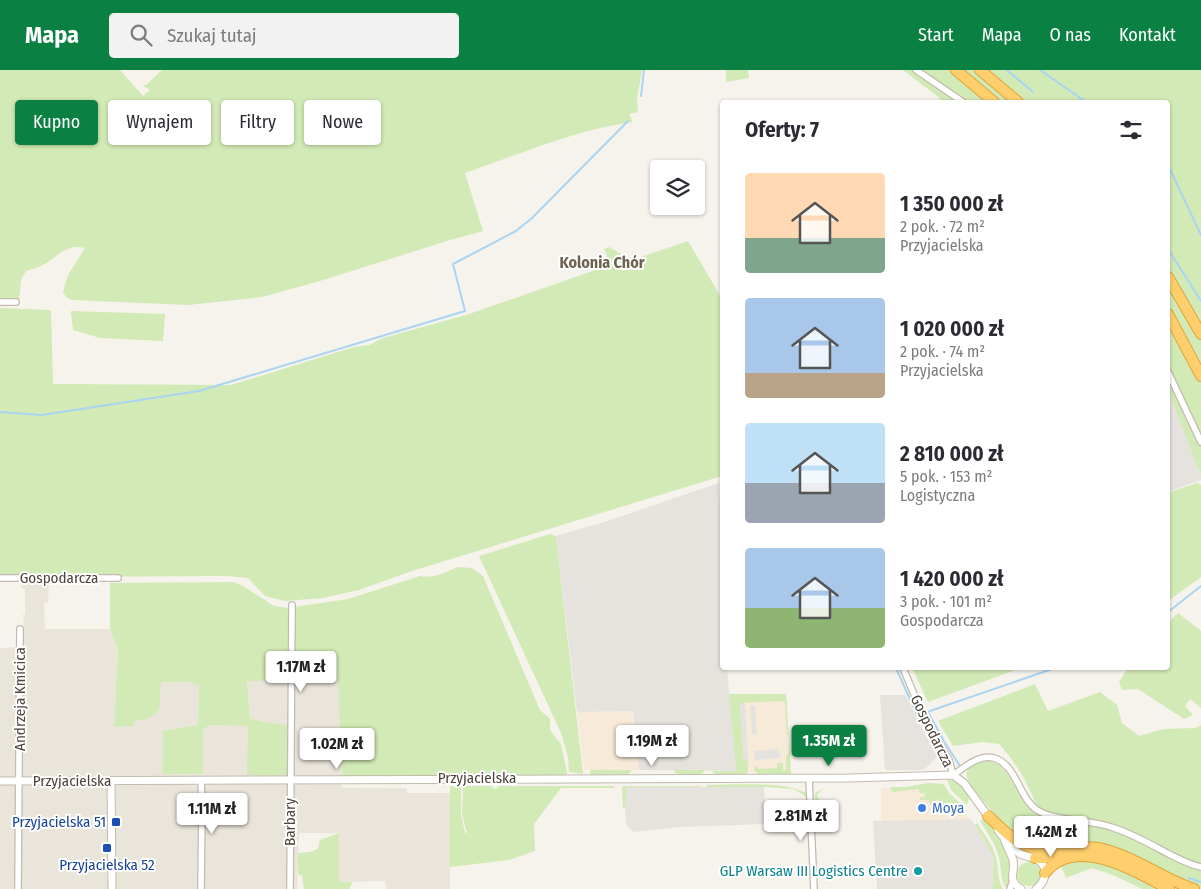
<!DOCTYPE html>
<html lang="pl">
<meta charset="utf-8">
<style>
:root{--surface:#fff;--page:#f2f2f3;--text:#2b2b33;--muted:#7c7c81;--accent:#0b8043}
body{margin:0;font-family:"Fira Sans Condensed",sans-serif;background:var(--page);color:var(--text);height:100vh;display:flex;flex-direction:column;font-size:19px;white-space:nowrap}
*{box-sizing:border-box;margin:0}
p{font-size:16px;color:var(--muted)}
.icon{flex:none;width:28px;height:28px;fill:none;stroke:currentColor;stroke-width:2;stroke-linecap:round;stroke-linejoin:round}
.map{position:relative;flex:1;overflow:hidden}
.sheet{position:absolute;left:720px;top:30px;width:450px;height:570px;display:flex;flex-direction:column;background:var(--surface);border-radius:5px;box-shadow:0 1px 4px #0004}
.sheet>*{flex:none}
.top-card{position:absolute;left:15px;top:30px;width:475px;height:45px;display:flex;gap:10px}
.tools{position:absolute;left:650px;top:90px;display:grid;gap:10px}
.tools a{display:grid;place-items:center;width:55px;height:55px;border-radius:5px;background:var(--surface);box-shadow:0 1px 4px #0004;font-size:25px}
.price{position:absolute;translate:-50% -42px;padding:0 11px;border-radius:5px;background:#fff;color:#222;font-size:16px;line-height:32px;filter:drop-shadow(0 1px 2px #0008)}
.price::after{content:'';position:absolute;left:50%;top:30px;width:15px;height:11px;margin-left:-8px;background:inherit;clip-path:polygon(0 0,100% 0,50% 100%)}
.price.current{background:var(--accent);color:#fff}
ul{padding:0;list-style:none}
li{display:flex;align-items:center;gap:15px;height:125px;padding:0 25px}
li span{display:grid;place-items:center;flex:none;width:140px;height:100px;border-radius:5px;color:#555}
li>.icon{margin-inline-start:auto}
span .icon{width:60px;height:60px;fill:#fffc;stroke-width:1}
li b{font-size:21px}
h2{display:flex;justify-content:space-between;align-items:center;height:60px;padding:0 25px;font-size:21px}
.chip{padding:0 18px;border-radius:5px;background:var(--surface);box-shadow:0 1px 4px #0004;font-size:18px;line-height:45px}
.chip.current{background:var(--accent);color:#fff}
header{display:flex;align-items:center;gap:30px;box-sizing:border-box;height:70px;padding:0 25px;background:var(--accent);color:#fff}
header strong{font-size:24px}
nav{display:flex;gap:28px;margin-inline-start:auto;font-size:18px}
.search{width:350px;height:45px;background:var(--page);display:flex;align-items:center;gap:12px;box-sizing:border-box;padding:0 18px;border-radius:5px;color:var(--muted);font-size:19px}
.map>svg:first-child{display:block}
</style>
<header>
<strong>Mapa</strong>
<div class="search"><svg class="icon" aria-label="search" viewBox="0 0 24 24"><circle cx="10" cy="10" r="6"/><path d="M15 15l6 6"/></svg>Szukaj tutaj</div>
<nav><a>Start</a><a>Mapa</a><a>O nas</a><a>Kontakt</a></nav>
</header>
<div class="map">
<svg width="1201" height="819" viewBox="0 0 1201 819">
<rect width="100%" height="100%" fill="#f6f3ec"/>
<polygon fill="#eae5da" points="21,511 49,511 48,533 44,533 45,559 110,559 118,579 114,657 134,656 134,651 159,640 161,612 189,612 199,614 198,655 163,661 162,704 203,704 203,660 209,655 248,656 263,652 250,648 247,610 339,608 342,718 406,718 407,723 450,723 450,819 386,819 385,811 339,812 338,763 299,763 297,819 0,819 0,578 19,577 20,559 24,559 23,544 25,544 25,518 22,519"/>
<g fill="#f7ead8">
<polygon points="740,624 786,624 791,702 744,702"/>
<polygon points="633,641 639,700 584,700 577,642"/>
<polygon points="881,718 935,719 960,737 969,749 881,751"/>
</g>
<g fill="#e6e2dd">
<polygon points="1168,318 1201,406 1201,410 1168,422"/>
<polygon points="719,413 722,477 722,598 727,598 736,701 639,700 633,641 577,642 556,466 604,452"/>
<polygon points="880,625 905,625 937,687 926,698 921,700 885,700"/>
<polygon points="626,717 764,717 766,754 681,757 633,762 629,758 626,754 625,738"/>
<polygon points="971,749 994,787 993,819 877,819 873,751"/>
</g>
<g fill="#d2eab5">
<path d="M0,0H120L143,26L150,20L142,15H146L162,0H642L637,29L638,42L629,44L633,52C578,59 517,85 465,103L483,161L447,171L320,211L262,227L188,235L72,230L66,227L63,222L68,205L85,178C64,173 58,188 41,196C37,198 31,199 26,201L21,210L19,231L0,230Z"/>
<polygon points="726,0 748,0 749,8 726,12"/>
<polygon points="903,0 1201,0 1201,406 1168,320 1168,32 943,32 937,26"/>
<polygon points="688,171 722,229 722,406 412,501 359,520 323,528 285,531 265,526 248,508 228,506 0,507 0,238 51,240 53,314 231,315 354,277 369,275 383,268 466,245 604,197 607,185 604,179 609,177 632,190"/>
<polygon points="71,241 165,244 163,271 100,268 73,260"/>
<polygon points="1197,413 1201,415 1201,507 1168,531 1168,423"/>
<polygon points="550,464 556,466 583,704 569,702 568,687 561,663 479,486"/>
<path d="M458,497L472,498L483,506L540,640L550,649V660L561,674L567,702L566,705L342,706L338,608L247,611L250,648L263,652L287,655L289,705H247L248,656L209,655L203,660V704H162L163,661L198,655L199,615L189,612H161C159,640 165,646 134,651V656L114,657L118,579L110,559V513L233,512L243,516L274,536L287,538L348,529L420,506C433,509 446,502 458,497Z"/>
<polygon points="1178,543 1201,561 1201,638 1190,629 1185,636 1193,645 1184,649 1138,619 1122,620 1119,612 1128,598 1168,598 1168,553"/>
<polygon points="912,598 1021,598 928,632"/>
<path d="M1035,614L1048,641L1100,622L1117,635L1122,653L1139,666L1164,659L1195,658L1201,655V819H1142L1113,805L1092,798L1066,808L1055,782L1041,787L1019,781L1009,769L1030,775L1003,755L969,714L966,703C969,698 972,696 978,693C1003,683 1012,714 1022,729C1027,736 1033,741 1040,745C1031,719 1018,694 999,674L982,672L953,676L938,651Z"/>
<polygon points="729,624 786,624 791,704 758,704 754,700 756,695 758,699 777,698 777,693 783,693 783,700 786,700 786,687 790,681 789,666 787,665 785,632 781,631 740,633 744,690 748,690 748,702 746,704 716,704 713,703 712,699 713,701 736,701"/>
<polygon points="674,698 677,700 705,700 702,704 678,704 675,703"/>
<polygon points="590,700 632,700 628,705 590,705"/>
<path d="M947,709C958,712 965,716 969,727L967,735L951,720Z"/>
<polygon points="928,713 944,714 949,723 964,737 957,742 949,743 949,737 941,737 940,729 936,730 936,734 930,734 929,730 920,730 920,727 925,727 924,723 919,723 919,719 893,722 891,720 891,717 906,717"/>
<path d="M707,715C734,715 784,711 806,723V727L794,719L764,717H707Z"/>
<polygon points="450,716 461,718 461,744 465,763 468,762 466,761 462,743 463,716 492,716 494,719 498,718 498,716 614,716 615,718 561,718 534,754 535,781 509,790 450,797"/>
<polygon points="622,716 701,716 701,717 627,717 625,738 623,738"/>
<polygon points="846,717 824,718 817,725 828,752 816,753 815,723 824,718"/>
<path d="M984,749L987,751L1002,772L1010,788V811L1007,819C999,809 1002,796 998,784C994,772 987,762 980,751Z"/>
<path d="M977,753C984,764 993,775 996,788C999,799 997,810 1003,819H993L994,787L975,755Z"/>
<polygon points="339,763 339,812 353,812 349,819 304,819 302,806 298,804 298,783 310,782 318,779 320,770"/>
<circle cx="1029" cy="804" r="12"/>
</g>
<g fill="#e5e3e0">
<polygon points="740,633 745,633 748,690 744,690"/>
<polygon points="750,636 755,636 757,664 752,664"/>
<polygon points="778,679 781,688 755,690 754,681"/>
</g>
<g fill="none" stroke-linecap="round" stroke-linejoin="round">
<g stroke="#a9d4f2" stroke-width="2">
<polyline points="1007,0 1033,22"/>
<polyline points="1040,0 1086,32"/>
<polyline points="641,26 644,0"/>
<polyline points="1168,95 1201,165"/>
<polyline points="1168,179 1201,231"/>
<polyline points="0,342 42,345 199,321 465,241 453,194 516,161 532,148 628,51"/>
<polyline points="1168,542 1201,516"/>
<polyline points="896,598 917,645"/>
<polyline points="927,642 1055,598"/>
<polyline points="928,642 944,671"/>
<polyline points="945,673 960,696"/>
<polyline points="1189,808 1201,812"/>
</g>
<g stroke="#c2bbae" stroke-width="8">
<g id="minor">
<polyline points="916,0 963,32"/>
<polyline points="0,232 16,232"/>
<polyline points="1168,302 1201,372"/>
<polyline points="0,508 118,508"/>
<path d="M903,598L924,648L949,690L953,705C965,697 979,684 994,688C1017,695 1018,727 1037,740C1056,752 1088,749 1111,757C1131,763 1150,774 1169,784C1179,789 1190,795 1201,797"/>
<polyline points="809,708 814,819"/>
<polyline points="18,819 20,559"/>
<polyline points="201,819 202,734 201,711"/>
<polyline points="290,819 292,535"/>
<polyline points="1010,819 1013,811"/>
</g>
</g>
<g stroke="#c2bbae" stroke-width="9">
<g id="tertiary">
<polyline points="0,711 849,708 953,705 964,713 990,749"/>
<polyline points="111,711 112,819"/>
<path d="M998,760C1004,768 1011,778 1019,783C1025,787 1032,786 1038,790C1049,797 1046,812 1036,819"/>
<path d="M1005,771C1007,777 1011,783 1013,790C1016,803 1006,809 1021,819"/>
</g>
</g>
<g stroke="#e0a43c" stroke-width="12">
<g id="motorway">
<polyline points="956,0 994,32"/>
<polyline points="980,0 1018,32"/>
<polyline points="1168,207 1201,264"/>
<polyline points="1168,244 1201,306"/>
<path d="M988,746C998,755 1008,766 1020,773C1047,788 1078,771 1107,780C1137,788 1163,809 1194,819"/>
<polyline points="1035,788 1045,788 1062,781"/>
<path d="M1045,803C1076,764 1136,802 1169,819"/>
</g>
</g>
<use href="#minor" stroke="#fff" stroke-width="5.5"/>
<use href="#tertiary" stroke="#fff" stroke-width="7"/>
<use href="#motorway" stroke="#ffcf6e" stroke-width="10"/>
</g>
<circle fill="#3f7fe0" stroke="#fff" stroke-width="2" cx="922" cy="738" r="5"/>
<g fill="#1a4fb4" stroke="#fff" stroke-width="2">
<rect x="111" y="747" width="10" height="10" rx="2.5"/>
<rect x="102" y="773" width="10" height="10" rx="2.5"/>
</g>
<circle fill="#0f9aa8" stroke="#fff" stroke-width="2" cx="918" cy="801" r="5"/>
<g text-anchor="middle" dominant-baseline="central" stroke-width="4" stroke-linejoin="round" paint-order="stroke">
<g font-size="15" fill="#4b4439" stroke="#fff">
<text x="59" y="508">Gospodarcza</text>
<text transform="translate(20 629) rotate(-90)">Andrzeja Kmicica</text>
<text transform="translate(932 661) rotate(64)">Gospodarcza</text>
<text x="477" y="708">Przyjacielska</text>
<text x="72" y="711">Przyjacielska</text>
<text transform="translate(290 752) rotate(-90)">Barbary</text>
</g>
<g font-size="15" fill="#366cbe" stroke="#fff" text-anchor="start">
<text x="932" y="738">Moya</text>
</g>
<g font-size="15" fill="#164399" stroke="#fff" text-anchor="end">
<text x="106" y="752">Przyjacielska 51</text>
<text x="107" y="795" text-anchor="middle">Przyjacielska 52</text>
</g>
<g font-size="15" fill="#0d838f" stroke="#fff" text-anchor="end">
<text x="908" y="801">GLP Warsaw III Logistics Centre</text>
</g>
<g font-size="16" font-weight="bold" fill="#6e6250" stroke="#fff">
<text x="602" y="192">Kolonia Chór</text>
</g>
</g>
</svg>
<div class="tools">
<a><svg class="icon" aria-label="layers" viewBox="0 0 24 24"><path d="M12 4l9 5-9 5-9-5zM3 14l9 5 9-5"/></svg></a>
</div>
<b class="price" style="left:301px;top:623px">1.17M zł</b>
<b class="price" style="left:652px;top:697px">1.19M zł</b>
<b class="price current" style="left:829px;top:697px">1.35M zł</b>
<b class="price" style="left:337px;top:700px">1.02M zł</b>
<b class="price" style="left:212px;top:765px">1.11M zł</b>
<b class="price" style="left:801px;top:772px">2.81M zł</b>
<b class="price" style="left:1051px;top:788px">1.42M zł</b>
<div class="top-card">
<a class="chip current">Kupno</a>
<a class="chip">Wynajem</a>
<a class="chip">Filtry</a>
<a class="chip">Nowe</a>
</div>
<section class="sheet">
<h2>Oferty: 7<svg class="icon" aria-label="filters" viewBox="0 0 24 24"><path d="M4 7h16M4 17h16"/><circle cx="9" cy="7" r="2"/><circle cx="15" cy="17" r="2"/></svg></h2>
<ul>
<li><span style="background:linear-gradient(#ffd9b3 65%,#7fa58c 0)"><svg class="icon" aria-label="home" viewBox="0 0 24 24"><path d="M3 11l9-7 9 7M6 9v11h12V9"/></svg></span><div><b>1 350 000 zł</b><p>2 pok. · 72 m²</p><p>Przyjacielska</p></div></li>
<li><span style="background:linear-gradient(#a9c7e8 75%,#b9a48a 0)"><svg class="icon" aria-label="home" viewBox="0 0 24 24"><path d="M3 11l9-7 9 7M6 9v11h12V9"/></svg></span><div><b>1 020 000 zł</b><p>2 pok. · 74 m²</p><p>Przyjacielska</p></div></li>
<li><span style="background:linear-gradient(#bfe0f5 60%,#9aa5b1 0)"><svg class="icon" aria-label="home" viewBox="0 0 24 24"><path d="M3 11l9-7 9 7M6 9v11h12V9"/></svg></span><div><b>2 810 000 zł</b><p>5 pok. · 153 m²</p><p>Logistyczna</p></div></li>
<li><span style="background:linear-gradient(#a9c7e8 60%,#8fb573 0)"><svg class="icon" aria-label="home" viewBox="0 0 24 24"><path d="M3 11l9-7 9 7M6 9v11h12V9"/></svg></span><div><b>1 420 000 zł</b><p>3 pok. · 101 m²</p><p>Gospodarcza</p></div></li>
</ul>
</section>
</div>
